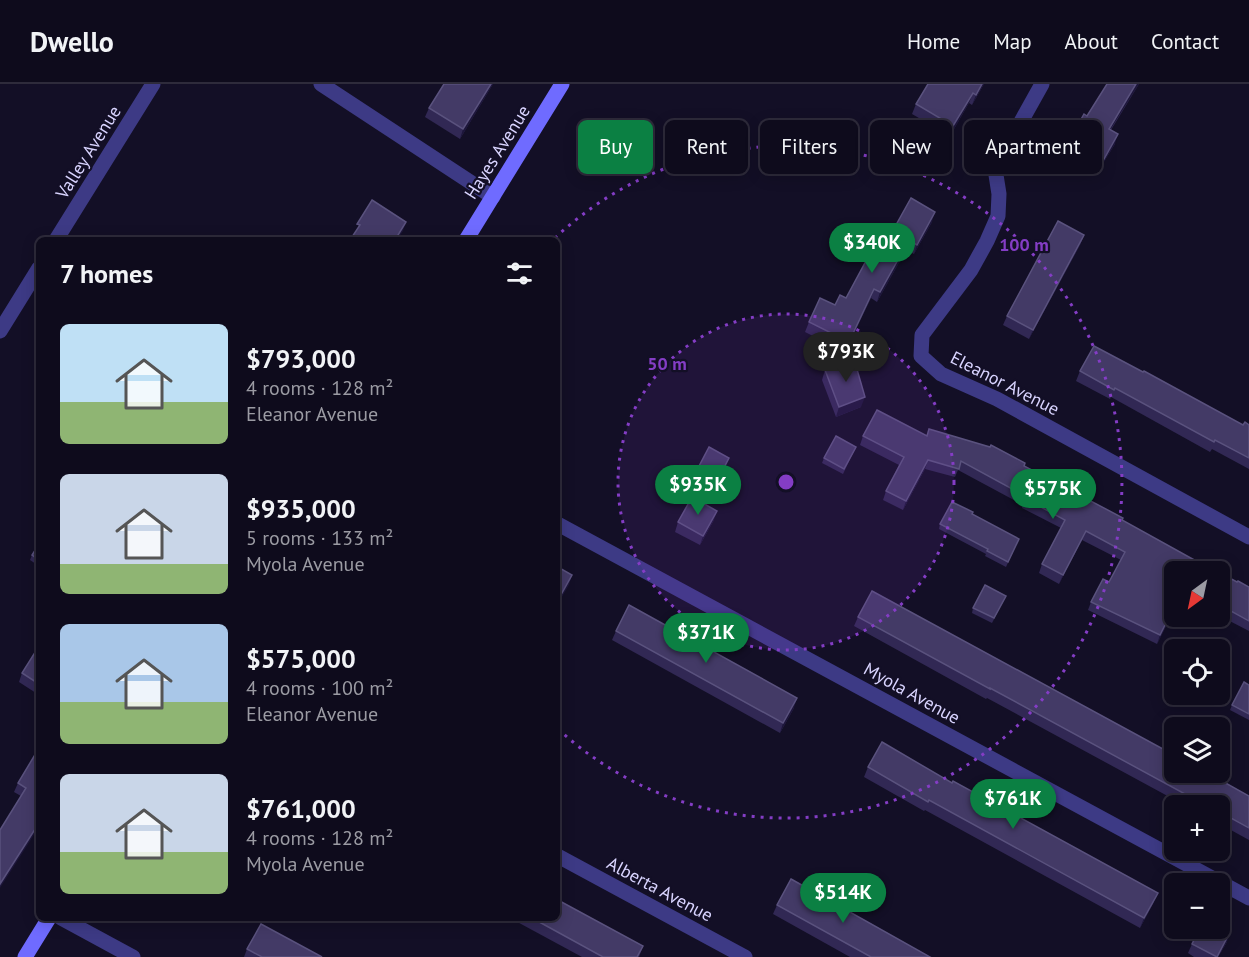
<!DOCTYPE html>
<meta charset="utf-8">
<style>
:root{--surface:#0e0b1c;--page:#1c1929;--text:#f1f3f6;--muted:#9b9ba3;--line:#2e2b3b;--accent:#0b8043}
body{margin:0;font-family:"PT Sans",sans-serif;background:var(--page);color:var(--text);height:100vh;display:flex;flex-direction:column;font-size:22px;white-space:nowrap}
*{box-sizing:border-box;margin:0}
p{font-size:20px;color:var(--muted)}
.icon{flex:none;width:33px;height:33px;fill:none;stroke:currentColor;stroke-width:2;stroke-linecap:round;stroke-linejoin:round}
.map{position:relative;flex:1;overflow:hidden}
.details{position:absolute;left:36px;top:153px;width:524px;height:684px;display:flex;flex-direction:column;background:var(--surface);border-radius:9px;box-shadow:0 3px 15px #0003,0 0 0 2px var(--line)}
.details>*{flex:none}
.top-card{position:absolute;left:578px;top:36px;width:570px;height:54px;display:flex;gap:12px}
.needle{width:39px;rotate:213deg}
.fabs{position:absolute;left:1164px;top:477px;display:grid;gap:12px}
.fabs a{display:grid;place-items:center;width:66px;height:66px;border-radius:9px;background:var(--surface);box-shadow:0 3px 15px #0003,0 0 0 2px var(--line);font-size:30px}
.price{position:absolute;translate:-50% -51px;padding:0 14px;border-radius:21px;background:var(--accent);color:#fff;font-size:20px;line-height:39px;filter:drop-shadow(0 2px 3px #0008)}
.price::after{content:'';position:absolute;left:50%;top:36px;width:18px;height:14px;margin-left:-9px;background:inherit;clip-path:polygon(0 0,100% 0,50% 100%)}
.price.selected{background:#222;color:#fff}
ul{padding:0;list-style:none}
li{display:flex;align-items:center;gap:18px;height:150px;padding:0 24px}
li span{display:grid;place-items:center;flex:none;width:168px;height:120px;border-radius:9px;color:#555}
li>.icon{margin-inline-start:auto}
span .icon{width:72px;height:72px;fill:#fffc;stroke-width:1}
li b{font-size:26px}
h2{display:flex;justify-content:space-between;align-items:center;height:72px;padding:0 24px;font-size:26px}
.chip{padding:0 21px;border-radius:9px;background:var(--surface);box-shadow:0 3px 15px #0003,0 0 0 2px var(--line);font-size:21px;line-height:54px}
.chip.selected{background:var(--accent);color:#fff}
header{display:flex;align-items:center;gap:36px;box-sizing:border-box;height:84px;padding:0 30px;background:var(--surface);border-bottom:2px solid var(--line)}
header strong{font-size:28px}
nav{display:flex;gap:33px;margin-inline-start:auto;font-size:21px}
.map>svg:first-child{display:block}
</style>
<header>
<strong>Dwello</strong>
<nav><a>Home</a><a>Map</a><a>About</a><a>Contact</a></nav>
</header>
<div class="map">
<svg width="1249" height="873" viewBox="0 0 1249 873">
<rect width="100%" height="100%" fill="#130f26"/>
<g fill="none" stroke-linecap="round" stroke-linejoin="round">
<g stroke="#3d3a85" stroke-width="15">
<polyline points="321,0 493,113"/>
<polyline points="1042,0 1008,61 996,91 999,110 998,132 987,157 971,186 922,251 921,272 941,290 997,315 1249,453"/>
<polyline points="56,156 153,0"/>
<polyline points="0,247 39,184"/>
<polyline points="556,439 1249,814"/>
<polyline points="556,771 745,873"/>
<polyline points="61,834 133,873"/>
</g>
<g stroke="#6f6bff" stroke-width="15">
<polyline points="466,156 562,0"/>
<polyline points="25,873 49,834"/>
</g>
</g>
<g fill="#312854">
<polygon points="444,0 493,0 460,55 425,33 429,24"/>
<polygon points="928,0 984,0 972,21 969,19 950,52 912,30 916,20"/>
<polygon points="1107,0 1139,0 1111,46 1115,60 1100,84 1066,64 1070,55 1087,32"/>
<polygon points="932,138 914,170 906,166 877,218 871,214 845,268 805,248 809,238 846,214 882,166"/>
<polygon points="1084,151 1080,161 1029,255 1003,241 1007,232"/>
<polygon points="825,286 861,323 836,333 822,296"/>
<polygon points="1080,287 1243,341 1249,341 1249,385 1212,365 1210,368 1111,313 1110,315 1076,297"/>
<polygon points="863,352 927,352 1024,382 1123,436 1174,488 1174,526 1157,560 1088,526 1091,518 1109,498 1121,476 1082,456 1059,500 1039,489 1042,480 1061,444 1022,424 1023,421 958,386 955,393 925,385 903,426 883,416 886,407 899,381 860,361"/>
<polygon points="856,363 843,390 822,379 824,374"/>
<polygon points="729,374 716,402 696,391 697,386"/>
<polygon points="972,430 1019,455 1006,483 985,472 986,470 939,445 940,440"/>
<polygon points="714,436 700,461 675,448 678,438"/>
<polygon points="39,460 39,482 30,476 32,471"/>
<polygon points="1220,489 1237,498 1249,503 1249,547 1220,532"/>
<polygon points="1006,512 992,539 972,529 973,524"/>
<polygon points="858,533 1249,712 1249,756 1220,740 1220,722 1186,722 987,614 986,615 854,542"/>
<polygon points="616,547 794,624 780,649 612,556"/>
<polygon points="39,562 39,611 19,598 22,589"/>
<polygon points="1249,601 1249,636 1230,626 1232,621"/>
<polygon points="39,664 39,743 21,712 14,708 18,699"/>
<polygon points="868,683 1154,818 1140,844 925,726 924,727 864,693"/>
<polygon points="777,821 930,873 850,873 773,830"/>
<polygon points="510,834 556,834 643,862 639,873 582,873"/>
<polygon points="1227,858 1218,873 1194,873 1188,869 1192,860"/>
<polygon points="247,865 322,873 244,873"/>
</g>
<g fill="#1d163a">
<polygon points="491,0 493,0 460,55 463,45"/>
<polygon points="982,0 984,0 972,21 976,11"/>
<polygon points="1136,0 1139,0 1105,54 1109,45"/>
<polygon points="973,9 969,19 950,52 953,42"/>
<polygon points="1118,50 1115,60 1100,84 1104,75"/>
<polygon points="935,128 932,138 914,170 917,161"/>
<polygon points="406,138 403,147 397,156 395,156"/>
<polygon points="1084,151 1080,161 1029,255 1033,246"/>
<polygon points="909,156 906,166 877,218 880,208"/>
<polygon points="874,205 871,214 845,268 849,258"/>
<polygon points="865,313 861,323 836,333 839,323"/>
<polygon points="928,376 925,385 903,426 906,417"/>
<polygon points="717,427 714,436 700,461 703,452"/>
<polygon points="1086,447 1082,456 1059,500 1063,491"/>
<polygon points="572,491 569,501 556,523 558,516"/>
<polygon points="1174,523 1174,526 1157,560 1160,551"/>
<polygon points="797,614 794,624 780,649 783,639"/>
<polygon points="39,739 39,743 0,804 0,800"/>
<polygon points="1158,809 1154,818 1140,844 1144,834"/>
<polygon points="1230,848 1227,858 1218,873 1217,873"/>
</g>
<g fill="#433a66" stroke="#5a527e" stroke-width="1.5">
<polygon points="444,0 491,0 463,45 429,24"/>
<polygon points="928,0 982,0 976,11 973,9 953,42 916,20"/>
<polygon points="1107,0 1136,0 1109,45 1118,50 1104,75 1070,55 1084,30 1087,32"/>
<polygon points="911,114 935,128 917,161 909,156 880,208 874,205 849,258 809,238 820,214 835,221 840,211 846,214 874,162 882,166"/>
<polygon points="372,116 406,138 395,156 350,156 360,141 357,140"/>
<polygon points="1058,137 1084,151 1033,246 1007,232"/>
<polygon points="1094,262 1143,288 1144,287 1243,341 1245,338 1249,341 1249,374 1215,356 1214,358 1115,304 1114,306 1080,287"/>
<polygon points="854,275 865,313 839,323 825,286"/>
<polygon points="877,326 927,352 929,345 990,363 991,361 1025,379 1024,382 1123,434 1122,436 1216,488 1174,488 1174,523 1160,551 1091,518 1103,495 1109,498 1125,468 1086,447 1063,491 1042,480 1065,436 1026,415 1027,413 961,377 959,385 928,376 906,417 886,407 904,373 863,352"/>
<polygon points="836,352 856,363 844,385 824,374"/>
<polygon points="709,363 729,374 717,397 697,386"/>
<polygon points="692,413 717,427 703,452 678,438"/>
<polygon points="952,418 973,428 972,430 1019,455 1008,478 987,467 988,465 940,440"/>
<polygon points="39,460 39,476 32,471"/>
<polygon points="556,482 572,491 558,516 556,515"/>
<polygon points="1220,489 1237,498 1238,497 1249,503 1249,537 1220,521"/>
<polygon points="985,501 1006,512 994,534 973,524"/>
<polygon points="872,507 1174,671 1174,688 1206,688 1249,712 1249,744 1220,728 1220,722 1207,722 990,604 990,605 858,533"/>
<polygon points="629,521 797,614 783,639 616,547"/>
<polygon points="39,562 39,600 22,589"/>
<polygon points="1244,598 1249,601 1249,630 1232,621"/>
<polygon points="882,658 952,699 953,697 1158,809 1144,834 929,716 928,718 868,683"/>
<polygon points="39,664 39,739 0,800 0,746 26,704 18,699"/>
<polygon points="791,795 930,873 871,873 777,821"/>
<polygon points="556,815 643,862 637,873 603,873 532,834 556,834"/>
<polygon points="261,840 322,873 262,873 247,865"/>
<polygon points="1220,842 1230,848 1217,873 1192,860 1200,844 1220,844"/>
</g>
<circle cx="786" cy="398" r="168" fill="#843dc5" fill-opacity=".12"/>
<g fill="none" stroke="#843dc5" stroke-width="3" stroke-dasharray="3 6">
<circle cx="786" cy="398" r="168"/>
<path d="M555 154A336 336 0 1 1 557 644"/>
</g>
<g text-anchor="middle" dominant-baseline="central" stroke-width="4.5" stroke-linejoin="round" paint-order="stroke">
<g font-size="18" fill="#d9d4ff" stroke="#130f26">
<text transform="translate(88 68) rotate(-58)">Valley Avenue</text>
<text transform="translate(497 68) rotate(-58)">Hayes Avenue</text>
<text transform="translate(1005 299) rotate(27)">Eleanor Avenue</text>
<text transform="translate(912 609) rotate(29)">Myola Avenue</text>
<text transform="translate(660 805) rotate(28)">Alberta Avenue</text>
</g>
</g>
<circle cx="786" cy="398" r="9" fill="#843dc5" stroke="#130f26" stroke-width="3"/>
<g font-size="18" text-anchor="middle" font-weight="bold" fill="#843dc5" stroke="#130f26" stroke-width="4.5" stroke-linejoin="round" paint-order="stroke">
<text x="1024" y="167">100 m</text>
<text x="667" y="286">50 m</text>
</g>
</svg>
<div class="fabs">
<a><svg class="needle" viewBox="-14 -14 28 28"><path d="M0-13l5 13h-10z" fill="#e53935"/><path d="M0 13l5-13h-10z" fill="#9b9ba3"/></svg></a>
<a><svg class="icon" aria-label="locate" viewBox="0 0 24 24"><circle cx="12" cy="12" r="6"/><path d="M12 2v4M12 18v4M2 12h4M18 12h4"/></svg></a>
<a><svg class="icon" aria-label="layers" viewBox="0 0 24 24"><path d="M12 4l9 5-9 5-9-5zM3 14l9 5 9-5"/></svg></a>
<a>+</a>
<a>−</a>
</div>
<b class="price" style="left:872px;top:190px">$340K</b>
<b class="price selected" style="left:846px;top:299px">$793K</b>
<b class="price" style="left:698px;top:432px">$935K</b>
<b class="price" style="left:1053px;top:436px">$575K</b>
<b class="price" style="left:706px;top:580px">$371K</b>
<b class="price" style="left:1013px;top:746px">$761K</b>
<b class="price" style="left:843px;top:840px">$514K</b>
<div class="top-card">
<a class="chip selected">Buy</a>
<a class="chip">Rent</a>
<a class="chip">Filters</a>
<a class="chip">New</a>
<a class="chip">Apartment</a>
</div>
<section class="details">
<h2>7 homes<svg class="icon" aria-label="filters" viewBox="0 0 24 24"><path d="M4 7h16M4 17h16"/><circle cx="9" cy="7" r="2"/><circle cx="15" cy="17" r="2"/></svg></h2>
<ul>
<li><span style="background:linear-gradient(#bfe0f5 65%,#8fb573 0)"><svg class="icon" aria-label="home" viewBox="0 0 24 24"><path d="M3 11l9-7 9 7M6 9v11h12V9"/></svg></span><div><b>$793,000</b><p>4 rooms · 128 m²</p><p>Eleanor Avenue</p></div></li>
<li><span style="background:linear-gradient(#c9d6e8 75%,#8fb573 0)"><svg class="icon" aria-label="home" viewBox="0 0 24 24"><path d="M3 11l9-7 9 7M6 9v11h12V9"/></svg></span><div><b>$935,000</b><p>5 rooms · 133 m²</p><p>Myola Avenue</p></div></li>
<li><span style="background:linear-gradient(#a9c7e8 65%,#8fb573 0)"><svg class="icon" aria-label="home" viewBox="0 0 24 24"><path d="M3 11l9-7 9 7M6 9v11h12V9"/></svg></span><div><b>$575,000</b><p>4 rooms · 100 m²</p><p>Eleanor Avenue</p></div></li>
<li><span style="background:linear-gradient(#c9d6e8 65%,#8fb573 0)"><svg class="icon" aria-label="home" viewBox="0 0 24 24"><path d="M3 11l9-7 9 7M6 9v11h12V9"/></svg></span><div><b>$761,000</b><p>4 rooms · 128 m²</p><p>Myola Avenue</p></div></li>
</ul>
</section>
</div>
